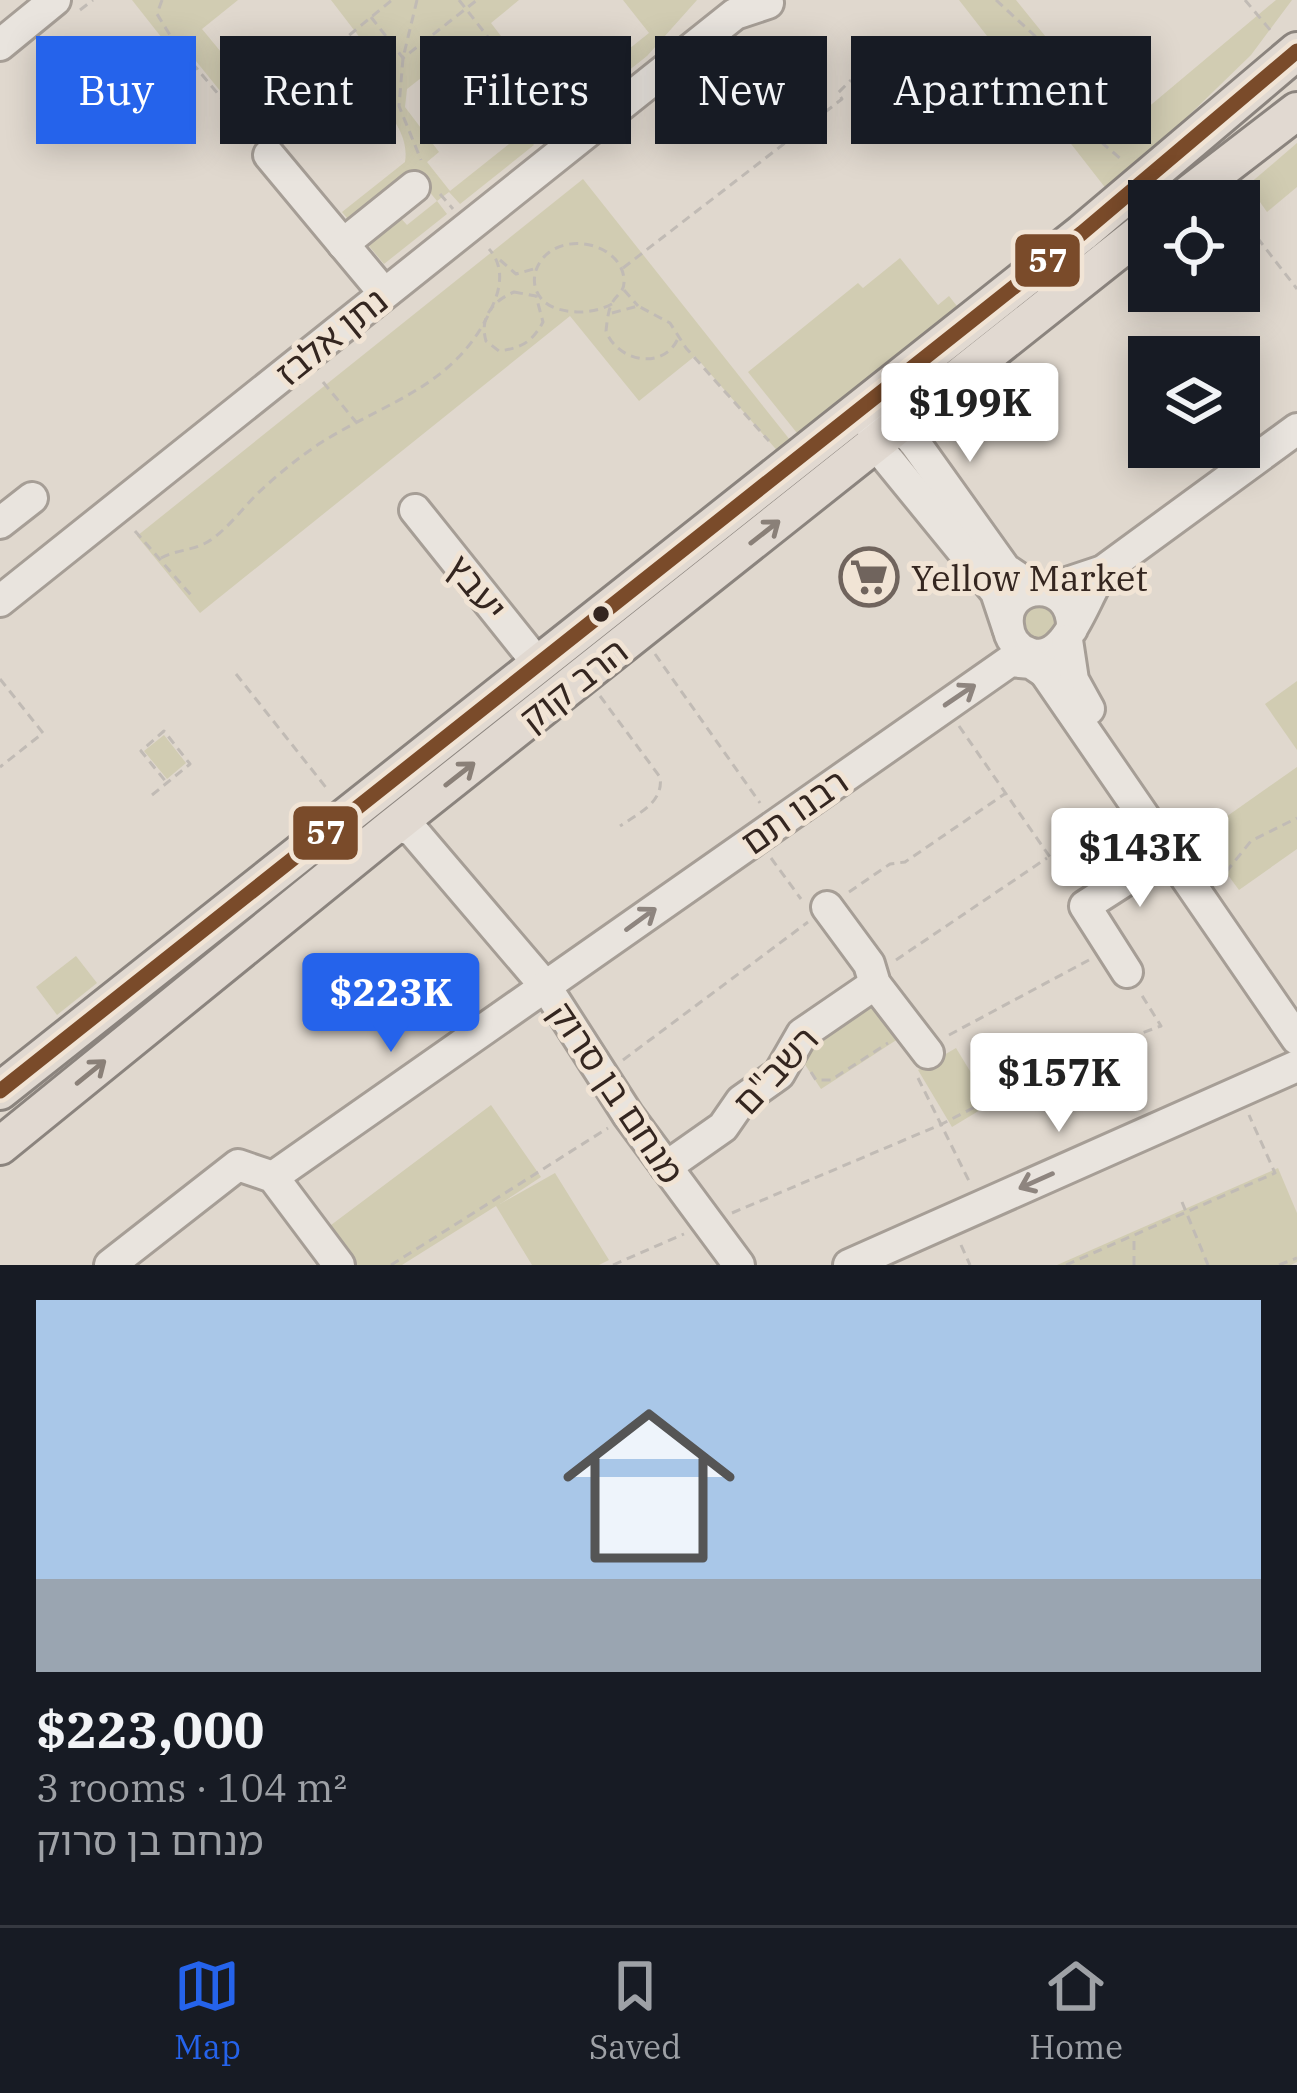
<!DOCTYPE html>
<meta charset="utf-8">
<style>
:root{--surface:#171b24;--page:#242831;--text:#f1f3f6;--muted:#9ea1a6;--line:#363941;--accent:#2563eb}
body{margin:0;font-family:"IBM Plex Serif","Noto Sans Hebrew",serif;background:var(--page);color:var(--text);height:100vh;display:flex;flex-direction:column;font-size:45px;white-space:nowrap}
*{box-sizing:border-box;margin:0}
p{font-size:39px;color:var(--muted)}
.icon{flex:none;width:66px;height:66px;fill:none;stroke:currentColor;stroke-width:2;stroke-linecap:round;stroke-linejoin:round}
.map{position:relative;height:1265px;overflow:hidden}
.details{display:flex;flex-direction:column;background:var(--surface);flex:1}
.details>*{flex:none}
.banner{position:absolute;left:36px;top:36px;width:1227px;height:108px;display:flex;gap:24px}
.buttons{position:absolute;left:1128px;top:180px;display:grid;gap:24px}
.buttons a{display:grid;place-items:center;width:132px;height:132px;border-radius:0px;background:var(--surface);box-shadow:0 6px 30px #0003;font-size:60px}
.price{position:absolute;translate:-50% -102px;padding:0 27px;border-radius:12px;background:#fff;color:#222;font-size:39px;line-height:78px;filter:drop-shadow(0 3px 6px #0008)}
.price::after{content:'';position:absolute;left:50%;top:72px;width:36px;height:27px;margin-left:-18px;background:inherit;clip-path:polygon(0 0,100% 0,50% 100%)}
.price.active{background:var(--accent);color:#fff}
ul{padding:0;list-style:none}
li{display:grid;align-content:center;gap:24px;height:636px;padding:0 36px}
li+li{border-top:3px solid var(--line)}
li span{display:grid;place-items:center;height:372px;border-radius:0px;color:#555}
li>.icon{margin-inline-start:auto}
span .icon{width:216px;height:216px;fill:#fffc;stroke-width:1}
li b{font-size:51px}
.tag{padding:0 42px;border-radius:0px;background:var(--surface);box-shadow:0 6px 30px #0003;font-size:42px;line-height:108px}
.tag.active{background:var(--accent);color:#fff}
.dock{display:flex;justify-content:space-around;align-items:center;height:168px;border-top:3px solid var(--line);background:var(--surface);font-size:33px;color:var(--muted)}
.dock a{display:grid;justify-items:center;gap:6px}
.dock .active{color:var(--accent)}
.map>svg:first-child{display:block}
</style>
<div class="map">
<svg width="1297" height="1265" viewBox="0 0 1297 1265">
<rect width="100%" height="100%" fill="#e0d8ce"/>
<g fill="#d1ccb2">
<polygon points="132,0 238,0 202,29 258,97 238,113 183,45 173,52"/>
<path d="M331,0H519L491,23L551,101L533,115L472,38L407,89L405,107L439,152L427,162L450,191L524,132L534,145L460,204L449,192L437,201L447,214L384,264L364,240L397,214L407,225L437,201L414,173L351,223L342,212L405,162C409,137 393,119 380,99L391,90L393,81Z"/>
<polygon points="623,0 697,0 647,56 585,105 575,92 649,33"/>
<polygon points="959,0 1016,0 1121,130 1276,0 1292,0 1251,55 1147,156 1107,190"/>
<polygon points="1297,143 1297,187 1267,212 1248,185"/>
<polygon points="583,179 794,445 781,455 695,356 639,401 570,316 200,613 137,536"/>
<polygon points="900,258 938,305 949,296 964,315 805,443 748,372 858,283 863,288"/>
<polygon points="1048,604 1061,619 1053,643 1023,640 1021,612 1026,606"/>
<polygon points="1297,681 1297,750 1265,704"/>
<polygon points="164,735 186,763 167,779 144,751"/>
<polygon points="1297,767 1297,849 1239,890 1199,836"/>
<polygon points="76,956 97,983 57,1015 36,987"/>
<polygon points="871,992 901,1037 821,1089 800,1057"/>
<polygon points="956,1048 990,1104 952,1127 918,1070"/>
<polygon points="491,1105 541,1177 500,1204 555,1173 609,1260 599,1265 532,1265 496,1206 402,1265 352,1265 327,1228"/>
<polygon points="1278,1168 1297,1213 1297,1262 1291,1265 1057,1265"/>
</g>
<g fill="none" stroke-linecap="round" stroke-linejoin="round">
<g stroke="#a69e96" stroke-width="36">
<g id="minor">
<polyline points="0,45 55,0"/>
<polyline points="269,155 384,293"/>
<polyline points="343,244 414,187"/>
<polyline points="883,414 900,426 915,443 1005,569 1036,590"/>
<polyline points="871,422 876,445 996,592 1008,628"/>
<polyline points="415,510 539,665"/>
<polyline points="0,523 32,498"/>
<polyline points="1046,590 1103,571 1297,429"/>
<polyline points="0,601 735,14 768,3"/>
<path d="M1072,629C1074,575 1003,581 1008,625C1009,638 1017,649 1029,653C1067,667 1084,596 1103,571"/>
<polyline points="1067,640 1073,680 1089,709"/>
<polyline points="1037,661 1297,1039"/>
<polyline points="390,829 400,826 413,831 546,987 628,1115 739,1265"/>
<polyline points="827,907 869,964 875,984 928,1053"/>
<polyline points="1127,972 1085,906 1169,852"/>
<polyline points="666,1167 723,1127 741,1101 779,1074 802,1034 875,984"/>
<polyline points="273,1177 1010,661 1031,663 1046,673"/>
<polyline points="110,1265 238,1165 273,1177 339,1265"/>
<polyline points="849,1265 1297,1066"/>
</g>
</g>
<g stroke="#8b847e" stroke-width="42">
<g id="major">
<polyline points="1180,201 1297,111"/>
<polyline points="0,1091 1082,233 1297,51"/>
<polyline points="0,1146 390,829 1149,226"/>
</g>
</g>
<g stroke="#c1bbb5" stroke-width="3" stroke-dasharray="9 6" stroke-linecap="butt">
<polyline points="162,0 157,14 173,40 254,137"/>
<polyline points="417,0 403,58 399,106 421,160"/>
<polyline points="459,0 556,124"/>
<polyline points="996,0 1035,36 1079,123 1122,160"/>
<polyline points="1245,0 1271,31"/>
<polyline points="80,10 93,0"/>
<polyline points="371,17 403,58 477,0"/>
<polyline points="245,121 392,0"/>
<polyline points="440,194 453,209"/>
<polyline points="1239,214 1297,289"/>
<polyline points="500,260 516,274 537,268"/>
<polyline points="623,268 842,99 838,93 851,80"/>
<polyline points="624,290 638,306"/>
<path d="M514,292L536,296L543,322C532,342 522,348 499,351L486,341C479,317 493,301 514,292Z"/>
<path d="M612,304C595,313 576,314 558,309C534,302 527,277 543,258C566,231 621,244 624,279C625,292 618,293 612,303C608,311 607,322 606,331C618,363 666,371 679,336"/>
<polyline points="612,313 638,306 670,323 686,348 769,441"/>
<polyline points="323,382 356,422"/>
<polyline points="135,531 191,595"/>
<path d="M161,558C177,549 196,551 212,539C229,527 242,509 257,494C277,475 299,457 322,442C391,399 461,385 495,300C502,282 502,263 489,249"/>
<polyline points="655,654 760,803"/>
<polyline points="236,674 328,790"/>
<polyline points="0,679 43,733 0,767"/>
<path d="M600,696L660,777C664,802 639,813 620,826"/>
<polyline points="959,726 1070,886"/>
<polyline points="152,795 190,764 164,731 141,751 167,783"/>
<polyline points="771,858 801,899"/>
<polyline points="1226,872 1251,841 1297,818"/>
<polyline points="849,892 890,864 905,862 1006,793"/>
<polyline points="896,960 1047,858"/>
<polyline points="949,1035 1089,960"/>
<polyline points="623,1060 808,922"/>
<polyline points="811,1072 816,1080 831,1080 888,1043"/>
<polyline points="918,1078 970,1183"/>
<polyline points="1182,1202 1208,1265"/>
<polyline points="732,1213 942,1124 1060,1063 1161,1026 1141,994"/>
<polyline points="961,1245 970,1265"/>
<polyline points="391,1265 608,1128"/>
<polyline points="613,1265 684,1234"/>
<polyline points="1066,1265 1275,1173 1249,1115"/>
<polyline points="1134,1265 1134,1237"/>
<polyline points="1279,1265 1297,1258"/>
</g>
<use href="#minor" stroke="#e9e4de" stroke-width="30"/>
<use href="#major" stroke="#e1d9d1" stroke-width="36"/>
<g stroke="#f1e4d5" stroke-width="24">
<polyline id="bus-1" points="0,1091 1082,233 1297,51"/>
</g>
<use href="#bus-1" stroke="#7a4b2a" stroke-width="15"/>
</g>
<defs><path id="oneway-shaft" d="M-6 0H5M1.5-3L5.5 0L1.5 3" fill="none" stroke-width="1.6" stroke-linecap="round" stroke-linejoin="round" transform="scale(3)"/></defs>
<g stroke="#8a8078">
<use href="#oneway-shaft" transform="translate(765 532) rotate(-38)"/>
<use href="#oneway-shaft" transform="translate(460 774) rotate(-38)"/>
<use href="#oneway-shaft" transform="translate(91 1072) rotate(-39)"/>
</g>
<g stroke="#8e857f">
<use href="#oneway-shaft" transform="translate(960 695) rotate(-34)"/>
<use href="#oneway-shaft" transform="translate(641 919) rotate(-36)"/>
<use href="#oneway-shaft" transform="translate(1036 1181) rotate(156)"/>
</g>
<defs>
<g id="supermarket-ring" transform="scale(3)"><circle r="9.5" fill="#f1e4d5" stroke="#70645d" stroke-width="1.5"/><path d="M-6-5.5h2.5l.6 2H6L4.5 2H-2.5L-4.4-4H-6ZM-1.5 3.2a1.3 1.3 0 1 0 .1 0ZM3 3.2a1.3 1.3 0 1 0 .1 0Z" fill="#70645d"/></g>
</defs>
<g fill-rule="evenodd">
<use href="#supermarket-ring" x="869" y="577"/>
</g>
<circle fill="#342620" stroke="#f1e4d5" stroke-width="4.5" cx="601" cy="614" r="10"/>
<g text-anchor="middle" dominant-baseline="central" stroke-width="10" stroke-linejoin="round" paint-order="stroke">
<g font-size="36" fill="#342620" stroke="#f1e4d5">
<text transform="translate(331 336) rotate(-39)">נתן אלבז</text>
<text transform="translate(477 587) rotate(51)">יעבץ</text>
<text transform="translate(573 684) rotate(-38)">הרב קוק</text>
<text transform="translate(794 811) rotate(-35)">רבנו תם</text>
<text transform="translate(775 1070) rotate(-47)">רשב"ם</text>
<text transform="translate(617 1092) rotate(56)">מנחם בן סרוק</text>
</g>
<g font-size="36" fill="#342620" stroke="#f1e4d5" text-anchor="start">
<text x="911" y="577">Yellow Market</text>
</g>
</g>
<g stroke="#f1e4d5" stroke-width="4.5">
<rect x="1013" y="232" width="69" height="57" rx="12" fill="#7a4b2a"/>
<rect x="291" y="804" width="69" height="58" rx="12" fill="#7a4b2a"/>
</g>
<g font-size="33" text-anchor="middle" font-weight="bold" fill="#fff">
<text x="1048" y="272">57</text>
<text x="326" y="844">57</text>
</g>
</svg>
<div class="buttons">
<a><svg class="icon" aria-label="locate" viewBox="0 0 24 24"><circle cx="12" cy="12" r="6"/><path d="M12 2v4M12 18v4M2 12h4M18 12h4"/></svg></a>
<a><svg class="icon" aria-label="layers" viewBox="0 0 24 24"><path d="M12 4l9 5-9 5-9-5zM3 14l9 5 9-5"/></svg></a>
</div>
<b class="price" style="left:970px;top:465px">$199K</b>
<b class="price" style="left:1140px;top:910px">$143K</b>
<b class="price active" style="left:391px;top:1055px">$223K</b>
<b class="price" style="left:1059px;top:1135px">$157K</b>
<div class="banner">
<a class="tag active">Buy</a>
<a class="tag">Rent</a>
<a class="tag">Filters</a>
<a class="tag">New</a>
<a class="tag">Apartment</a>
</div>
</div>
<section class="details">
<ul>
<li><span style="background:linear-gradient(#a9c7e8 75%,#9aa5b1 0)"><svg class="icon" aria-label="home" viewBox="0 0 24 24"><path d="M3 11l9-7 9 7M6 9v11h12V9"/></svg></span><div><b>$223,000</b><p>3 rooms · 104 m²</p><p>מנחם בן סרוק</p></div></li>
</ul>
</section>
<nav class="dock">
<a class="active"><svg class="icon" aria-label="map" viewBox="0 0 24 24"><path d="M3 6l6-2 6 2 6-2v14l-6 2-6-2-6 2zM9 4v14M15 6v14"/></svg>Map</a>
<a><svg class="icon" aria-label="saved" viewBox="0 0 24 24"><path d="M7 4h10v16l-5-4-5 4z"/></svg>Saved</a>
<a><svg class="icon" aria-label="home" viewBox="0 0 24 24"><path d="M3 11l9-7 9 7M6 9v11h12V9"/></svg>Home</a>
</nav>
